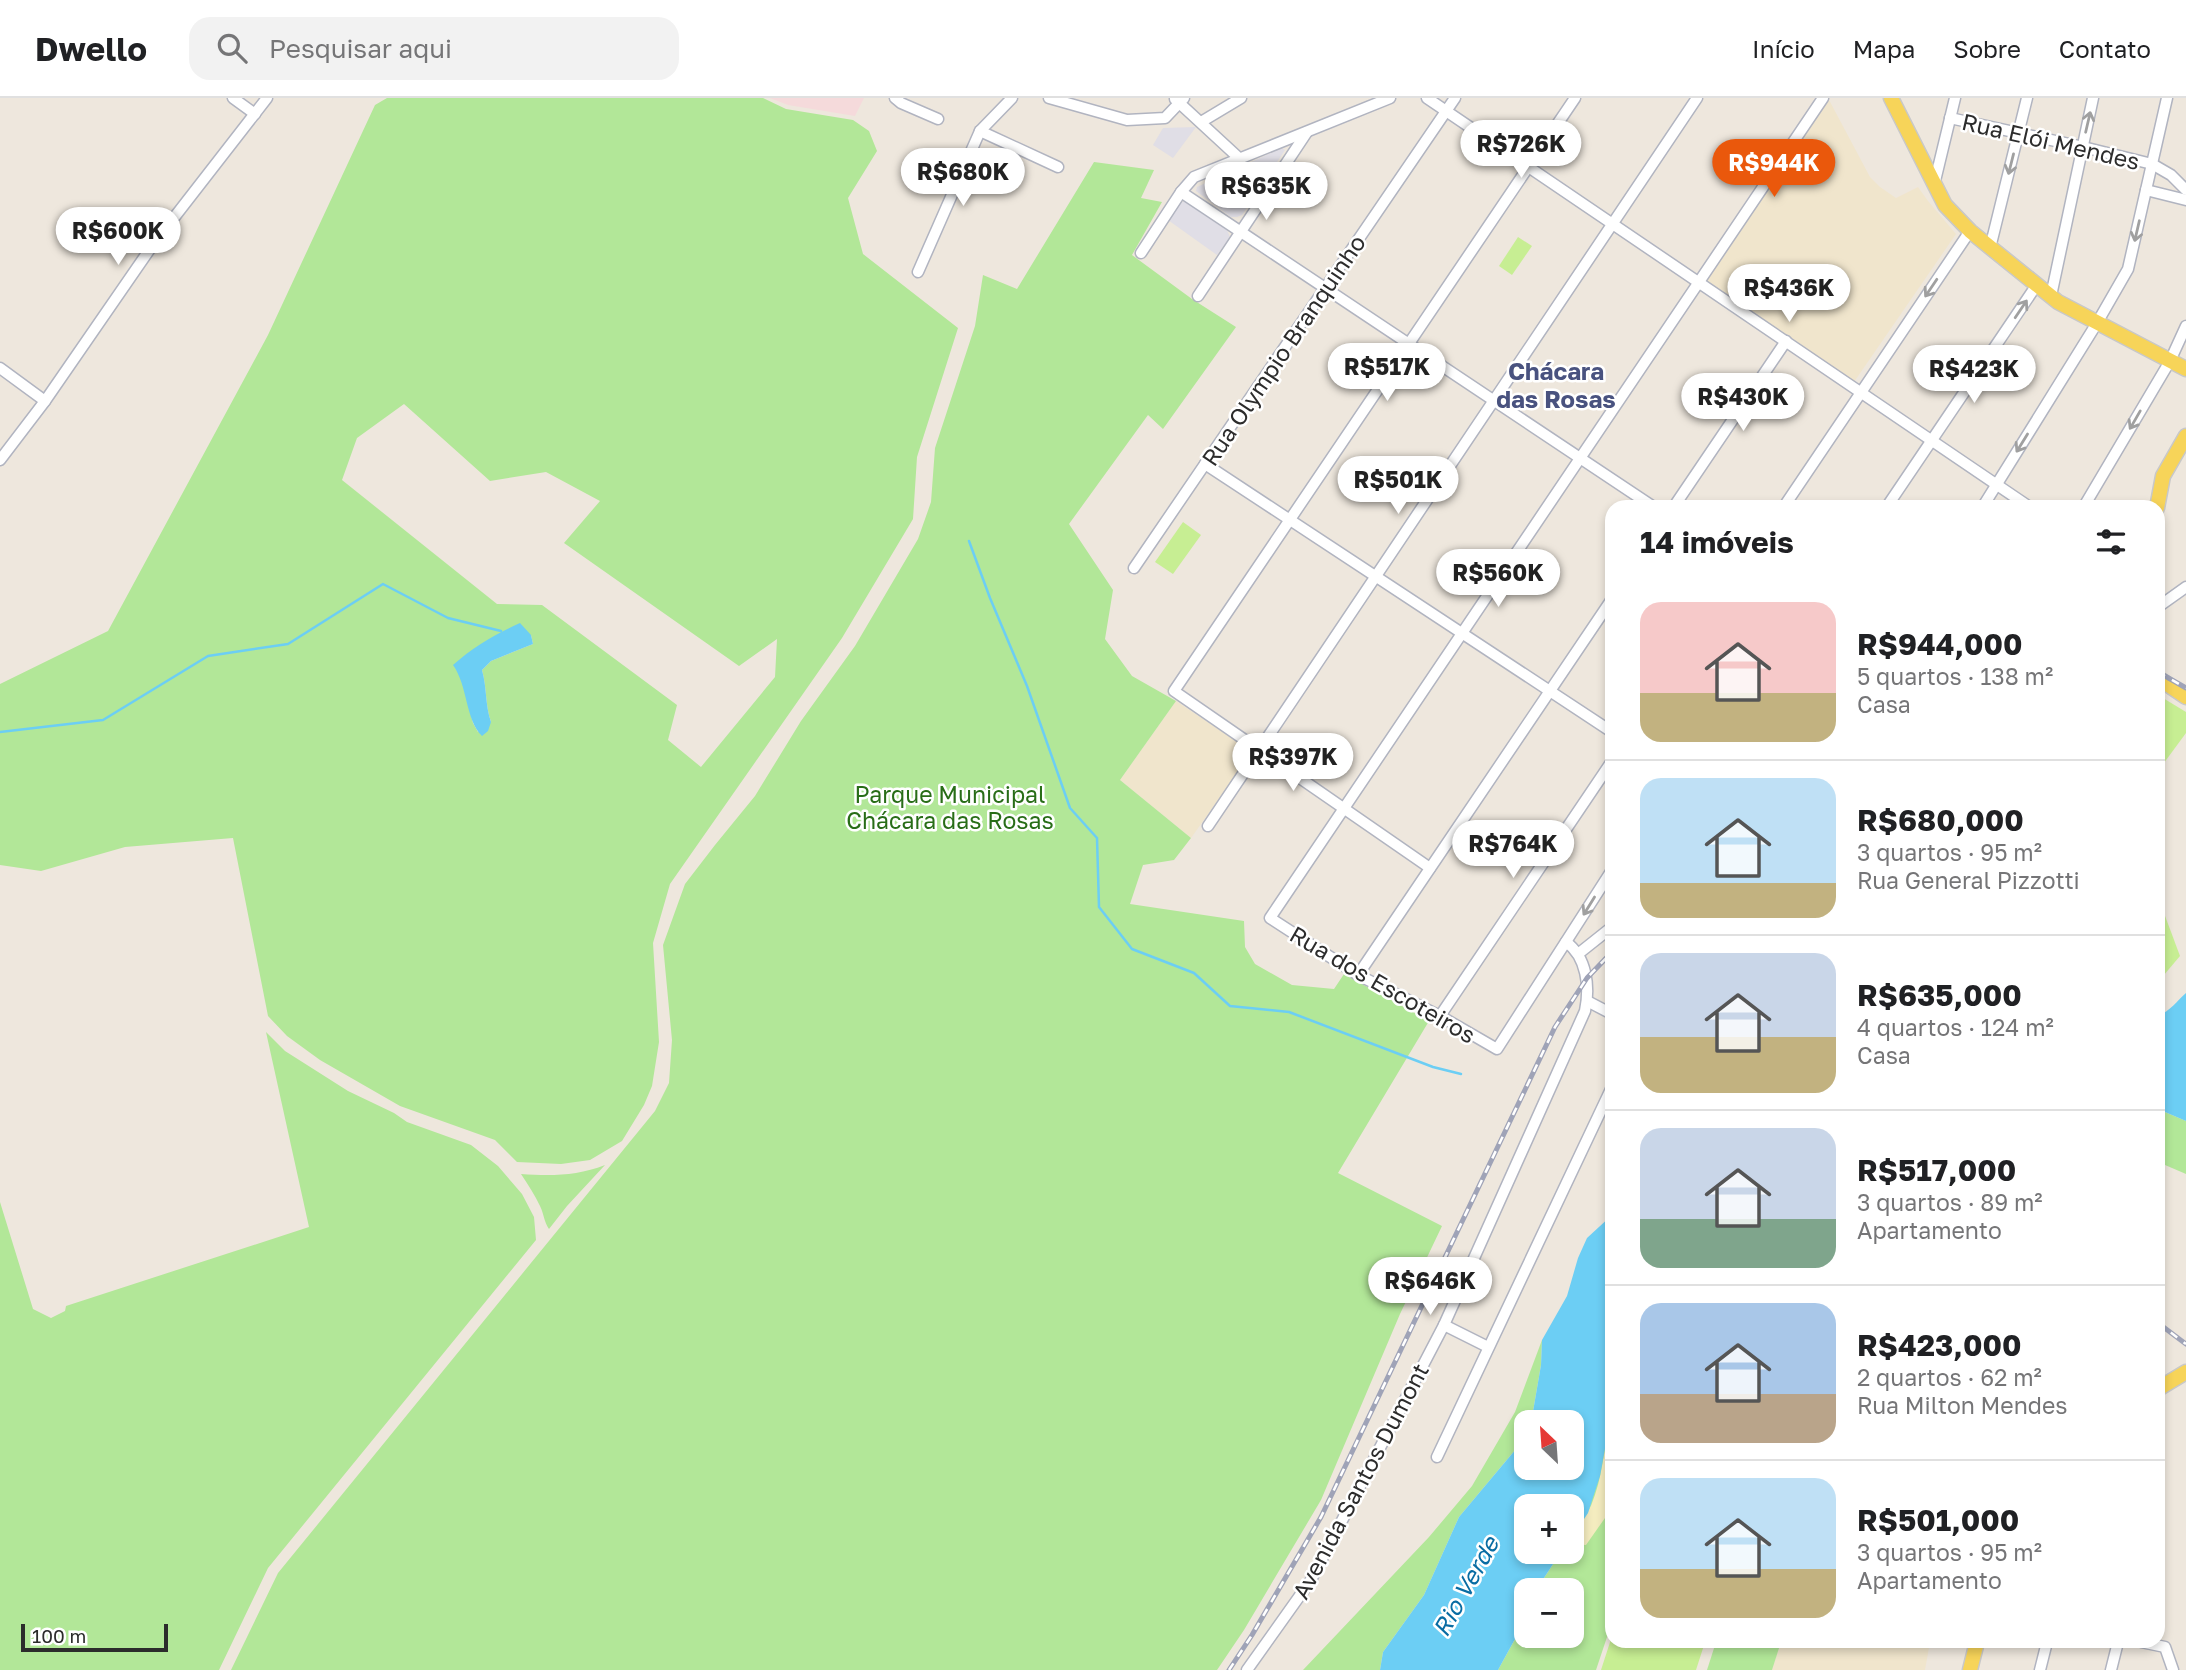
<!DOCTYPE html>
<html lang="pt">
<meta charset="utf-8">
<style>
:root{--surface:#fff;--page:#f2f2f2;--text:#202124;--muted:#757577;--line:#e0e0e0;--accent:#ea580c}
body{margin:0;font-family:"Golos Text",sans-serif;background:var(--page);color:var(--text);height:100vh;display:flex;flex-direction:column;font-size:26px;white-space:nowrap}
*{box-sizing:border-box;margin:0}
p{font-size:23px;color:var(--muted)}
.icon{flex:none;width:38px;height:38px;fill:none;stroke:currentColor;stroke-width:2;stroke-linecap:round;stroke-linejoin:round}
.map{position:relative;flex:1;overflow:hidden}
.side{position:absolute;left:1605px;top:402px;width:560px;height:1148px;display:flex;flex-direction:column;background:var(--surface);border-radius:21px;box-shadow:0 4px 10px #0003}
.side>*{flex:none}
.needle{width:46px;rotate:335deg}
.tools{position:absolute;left:1514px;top:1312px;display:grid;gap:14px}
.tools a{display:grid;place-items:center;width:70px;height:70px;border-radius:14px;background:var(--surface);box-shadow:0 4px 10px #0003;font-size:35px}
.scale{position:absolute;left:21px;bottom:18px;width:147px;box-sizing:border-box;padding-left:7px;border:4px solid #2c2c2c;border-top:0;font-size:19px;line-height:24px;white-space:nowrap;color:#2c2c2c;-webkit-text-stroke:5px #fff;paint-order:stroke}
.price{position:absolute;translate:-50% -60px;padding:0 16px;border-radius:24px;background:#fff;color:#222;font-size:23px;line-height:46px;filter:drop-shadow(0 2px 4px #0008)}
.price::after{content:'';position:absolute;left:50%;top:42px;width:21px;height:16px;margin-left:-10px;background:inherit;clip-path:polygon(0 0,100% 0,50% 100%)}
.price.active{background:var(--accent);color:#fff}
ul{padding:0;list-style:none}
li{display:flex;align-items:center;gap:21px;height:175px;padding:0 35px}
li+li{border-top:2px solid var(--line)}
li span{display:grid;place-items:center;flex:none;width:196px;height:140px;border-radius:21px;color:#555}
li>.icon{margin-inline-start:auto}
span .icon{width:84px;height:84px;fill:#fffc;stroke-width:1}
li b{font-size:30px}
h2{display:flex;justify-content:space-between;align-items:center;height:84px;padding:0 35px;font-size:30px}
header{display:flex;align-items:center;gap:42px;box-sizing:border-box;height:98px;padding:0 35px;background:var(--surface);border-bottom:2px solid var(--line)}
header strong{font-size:33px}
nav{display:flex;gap:38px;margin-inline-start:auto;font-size:24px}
.search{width:490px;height:63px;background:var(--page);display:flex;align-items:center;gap:18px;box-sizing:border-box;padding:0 24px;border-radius:21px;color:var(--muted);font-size:26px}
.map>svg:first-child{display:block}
</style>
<header>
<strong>Dwello</strong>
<div class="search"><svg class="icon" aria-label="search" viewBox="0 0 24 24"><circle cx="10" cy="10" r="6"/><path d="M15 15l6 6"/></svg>Pesquisar aqui</div>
<nav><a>Início</a><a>Mapa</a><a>Sobre</a><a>Contato</a></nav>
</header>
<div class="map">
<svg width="2186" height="1572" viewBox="0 0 2186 1572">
<rect width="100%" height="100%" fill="#eee7dd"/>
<g fill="#e0dee6">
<polygon points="1196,29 1173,60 1153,47 1163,30"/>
<polygon points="1282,50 1285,52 1242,117 1237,119 1231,119 1196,93 1197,89"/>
<polygon points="1186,103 1227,132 1230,139 1217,157 1168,122 1179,105"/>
</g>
<g fill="#f0e5cc">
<polygon points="1828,0 1870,79 1880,89 1896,100 1918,89 1928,103 1956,136 1854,284 1706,183"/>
<polygon points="1176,603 1252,654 1191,740 1120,682"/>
<polygon points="1781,1544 1930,1544 1925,1572 1772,1572"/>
</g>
<polygon fill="#f5dadb" points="770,0 864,0 855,18 788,7"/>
<g fill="#b2e798" fill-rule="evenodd">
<path d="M387,0H763L786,11L853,22L869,33L877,53L848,100L863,156L958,230L917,359L913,421L842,540L670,786L653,845L659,944L652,988L644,1007L622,1043L590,1062L561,1066L517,1064L495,1042L400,1008L320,962L287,938L268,918L233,740L125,749L41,773L0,767V586L108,533L268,237L375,7ZM404,306L490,383L546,374L600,403L564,445L739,568L777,541L775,579L701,669L668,642L677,607L542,507L497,506L342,382L357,340ZM531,537L533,546L491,563L482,572C487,589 485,607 491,624L478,634L473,625L461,578Z"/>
<polygon points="1094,64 1154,72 1141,100 1162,104 1132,157 1192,201 1236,229 1163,331 1148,317 1069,426 1113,492 1105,541 1132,578 1176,603 1120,682 1191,740 1174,762 1143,767 1130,806 1244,823 1245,849 1255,866 1292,887 1334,891 1344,876 1429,923 1338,1075 1442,1128 1400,1216 1321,1402 1244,1532 1217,1572 231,1572 278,1475 655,1013 669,985 672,942 663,847 685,786 715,747 755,698 801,623 855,548 918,441 931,404 935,350 975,228 983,177 1017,191"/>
<polygon points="266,934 285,953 348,993 394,1015 407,1024 471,1047 498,1068 522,1096 534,1119 536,1142 268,1470 219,1572 0,1572 0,1104 33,1211 51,1220 65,1213 66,1208 309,1129"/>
<polygon points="2158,1011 2186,1023 2186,1076 2158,1064"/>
<path d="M605,1067L567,1108L549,1131C544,1124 544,1116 540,1108C535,1097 528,1087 521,1076C551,1078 577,1078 605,1067Z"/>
<polygon points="1542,1242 1541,1267 1531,1325 1526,1325 1526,1339 1459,1419 1424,1497 1383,1554 1380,1572 1303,1572 1429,1439 1472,1388 1515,1314"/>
<polygon points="1612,1287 1612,1524 1596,1572 1498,1572 1526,1521 1526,1538 1572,1538 1572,1493 1538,1493 1542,1483 1561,1454 1572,1454 1572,1439 1588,1415 1608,1334 1609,1297"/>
<polygon points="1716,1544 1781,1544 1772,1572 1707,1572"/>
</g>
<path fill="#f4ecbf" d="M1608,1334L1612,1347V1410L1586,1447L1572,1446C1571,1434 1582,1426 1587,1416C1600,1392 1603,1361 1608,1334Z"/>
<g fill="#c7ee93">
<polygon points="1518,139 1532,148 1512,177 1499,168"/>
<polygon points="1183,424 1201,437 1173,476 1155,464"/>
<polygon points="2158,597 2186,614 2186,635 2158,673"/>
<polygon points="2158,799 2180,858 2158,884"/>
<polygon points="1612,1538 1612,1544 1705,1544 1696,1572 1601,1572"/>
</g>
<g fill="#6ccef4">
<path d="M520,525L531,537L533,546L491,563L482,572C487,589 485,607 491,624L488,633L482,638C465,621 468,588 453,567C473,549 496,536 520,525Z"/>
<path d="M2186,895V1023L2158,1011V918C2171,912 2176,904 2186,895Z"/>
<polygon points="1612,1117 1612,1287 1609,1297 1608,1334 1600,1378 1588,1415 1572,1439 1572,1409 1526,1409 1526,1454 1561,1454 1542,1483 1538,1493 1526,1493 1526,1521 1498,1572 1380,1572 1383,1554 1424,1497 1459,1419 1526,1339 1526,1370 1572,1370 1572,1325 1531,1325 1541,1267 1542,1242 1567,1198 1578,1160 1587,1140"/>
</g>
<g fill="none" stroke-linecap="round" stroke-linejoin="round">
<g stroke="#6ccef4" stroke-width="2.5">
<polyline points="969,443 990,500 1027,588 1070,710 1097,740 1099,809 1132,851 1194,875 1230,908 1289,914 1433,969 1461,976"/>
<polyline points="0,634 103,622 208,558 288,546 383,486 448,520 501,533"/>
</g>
<g stroke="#b1b4c0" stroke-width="13">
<g id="minor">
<polyline points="233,0 255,16"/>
<polyline points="895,0 901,5 938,21"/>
<polyline points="1049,0 1127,22 1165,20 1184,0"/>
<polyline points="1427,0 2031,410"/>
<polyline points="1175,1 1240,61"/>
<polyline points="1950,20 2083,49 2152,66 2171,77 2186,92"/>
<polyline points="1201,24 1241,0"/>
<polyline points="980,33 1058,69"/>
<polyline points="1934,87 1955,0"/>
<polyline points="2146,92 2186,102"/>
<polyline points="1181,94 1655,410"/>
<polyline points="1990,150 2027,0"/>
<polyline points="1141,155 1181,94 1194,79 1390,0"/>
<polyline points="918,174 980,33 1012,0"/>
<polyline points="1198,198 1307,34"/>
<polyline points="2051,198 2093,0"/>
<polyline points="0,270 45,303"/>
<polyline points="0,362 45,303 152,148 267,0"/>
<polyline points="1205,366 1612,634"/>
<polyline points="1673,410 1786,243"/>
<polyline points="1783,410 1970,133"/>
<polyline points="1886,410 2036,188"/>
<polyline points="1982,410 2097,225 2128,171 2167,0"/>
<polyline points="2083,410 2170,263 2186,228"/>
<polyline points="1134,470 1455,0"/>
<polyline points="2158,509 2186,489"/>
<polyline points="1208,728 1697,0"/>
<polyline points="1430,770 1174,593 1575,0"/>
<polyline points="1612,772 1497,951 1440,918 1358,877 1270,820 1823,0"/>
<polyline points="1578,856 1612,829"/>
<polyline points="1358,877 1612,501"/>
<polyline points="1587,903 1612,916"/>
<polyline points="1440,918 1612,663"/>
<polyline points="1444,1227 1488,1249"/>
<polyline points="1437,1359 1612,989"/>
<polyline points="2141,1544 2165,1549 2173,1572"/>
<path d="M1247,1572L1311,1482L1444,1227L1585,913C1590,889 1587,859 1566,844"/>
<polyline points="2040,1572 2047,1544"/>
<polyline points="2111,1572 2118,1544"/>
</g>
</g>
<g stroke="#c8c8c8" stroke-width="17">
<g id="major">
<polyline points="1891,0 1945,107 1970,133 2058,204 2186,271"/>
<polyline points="2157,410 2163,378 2186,338"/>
<polyline points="2158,580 2186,599"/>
<polyline points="2158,1291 2186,1274"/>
<polyline points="1970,1572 1977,1544"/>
</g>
</g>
<use href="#minor" stroke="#fff" stroke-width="10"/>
<use href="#major" stroke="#f7d459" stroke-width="14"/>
<g stroke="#9fa3b7" stroke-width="5">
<g id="rail">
<polyline points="2158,574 2186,590"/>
<polyline points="2158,1225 2186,1246"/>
<polyline points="1229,1572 1252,1537 1321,1419 1555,929 1587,880 1612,854"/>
</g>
</g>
<use href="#rail" stroke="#fff" stroke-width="2.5" stroke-dasharray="8" stroke-linecap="butt"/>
</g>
<defs><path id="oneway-shaft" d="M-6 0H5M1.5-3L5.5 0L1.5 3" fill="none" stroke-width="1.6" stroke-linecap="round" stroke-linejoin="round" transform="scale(1.75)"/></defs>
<g stroke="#a0a0a0">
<use href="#oneway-shaft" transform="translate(2088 24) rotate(-77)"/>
<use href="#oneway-shaft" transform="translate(2011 66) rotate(104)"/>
<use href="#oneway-shaft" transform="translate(2137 133) rotate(103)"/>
<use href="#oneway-shaft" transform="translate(1931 190) rotate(124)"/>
<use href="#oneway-shaft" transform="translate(2021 211) rotate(-56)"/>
<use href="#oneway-shaft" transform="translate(2135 322) rotate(120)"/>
<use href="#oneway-shaft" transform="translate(2022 345) rotate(122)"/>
<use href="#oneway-shaft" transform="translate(1589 808) rotate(122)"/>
</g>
<g text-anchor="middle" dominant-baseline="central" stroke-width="5" stroke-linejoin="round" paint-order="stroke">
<g font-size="23" fill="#2c2c2c" stroke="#fff">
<text transform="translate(2051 43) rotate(13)">Rua Elói Mendes</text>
<text transform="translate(1283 252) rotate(-56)">Rua Olympio Branquinho</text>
<text transform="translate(1383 886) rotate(30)">Rua dos Escoteiros</text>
<text transform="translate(1360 1383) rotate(-62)">Avenida Santos Dumont</text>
</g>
<g font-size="23" fill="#286d17" stroke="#fff">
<text x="950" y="696">Parque Municipal<tspan x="950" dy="26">Chácara das Rosas</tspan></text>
</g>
<g font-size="24" font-weight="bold" fill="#49527f" stroke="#fff">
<text x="1556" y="272">Chácara<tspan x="1556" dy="28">das Rosas</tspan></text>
</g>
<g font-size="24" font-style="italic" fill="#086ca3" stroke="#fff">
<text transform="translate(1465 1488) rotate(-61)">Rio Verde</text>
</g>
</g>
</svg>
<div class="tools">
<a><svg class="needle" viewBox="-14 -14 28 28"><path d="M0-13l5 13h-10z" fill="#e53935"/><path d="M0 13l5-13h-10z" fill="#757577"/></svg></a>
<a>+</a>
<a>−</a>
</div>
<div class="scale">100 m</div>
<b class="price" style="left:1521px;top:82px">R$726K</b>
<b class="price active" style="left:1774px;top:101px">R$944K</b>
<b class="price" style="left:963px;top:110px">R$680K</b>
<b class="price" style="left:1266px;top:124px">R$635K</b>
<b class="price" style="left:118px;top:169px">R$600K</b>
<b class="price" style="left:1789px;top:226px">R$436K</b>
<b class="price" style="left:1387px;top:305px">R$517K</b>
<b class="price" style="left:1974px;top:307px">R$423K</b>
<b class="price" style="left:1743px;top:335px">R$430K</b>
<b class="price" style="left:1398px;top:418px">R$501K</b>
<b class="price" style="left:1498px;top:511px">R$560K</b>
<b class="price" style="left:1293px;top:695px">R$397K</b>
<b class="price" style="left:1513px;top:782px">R$764K</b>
<b class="price" style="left:1430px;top:1219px">R$646K</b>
<section class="side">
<h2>14 imóveis<svg class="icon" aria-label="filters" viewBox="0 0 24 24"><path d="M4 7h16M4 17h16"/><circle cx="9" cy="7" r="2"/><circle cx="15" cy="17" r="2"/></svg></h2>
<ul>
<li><span style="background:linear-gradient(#f6c9c9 65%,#c2b280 0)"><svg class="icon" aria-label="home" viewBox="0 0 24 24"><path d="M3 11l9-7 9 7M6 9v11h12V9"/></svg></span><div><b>R$944,000</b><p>5 quartos · 138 m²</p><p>Casa</p></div></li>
<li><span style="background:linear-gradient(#bfe0f5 75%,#c2b280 0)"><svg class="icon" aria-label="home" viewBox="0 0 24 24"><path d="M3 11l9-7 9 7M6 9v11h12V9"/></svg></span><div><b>R$680,000</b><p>3 quartos · 95 m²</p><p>Rua General Pizzotti</p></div></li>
<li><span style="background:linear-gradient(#c9d6e8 60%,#c2b280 0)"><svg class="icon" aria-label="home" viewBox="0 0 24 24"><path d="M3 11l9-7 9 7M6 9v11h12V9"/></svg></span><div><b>R$635,000</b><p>4 quartos · 124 m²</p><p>Casa</p></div></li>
<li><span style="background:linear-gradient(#c9d6e8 65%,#7fa58c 0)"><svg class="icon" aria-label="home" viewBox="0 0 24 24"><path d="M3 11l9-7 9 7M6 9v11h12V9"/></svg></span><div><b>R$517,000</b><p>3 quartos · 89 m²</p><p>Apartamento</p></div></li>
<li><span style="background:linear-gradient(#a9c7e8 65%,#b9a48a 0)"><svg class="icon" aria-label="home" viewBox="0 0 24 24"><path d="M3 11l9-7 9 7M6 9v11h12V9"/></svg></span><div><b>R$423,000</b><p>2 quartos · 62 m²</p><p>Rua Milton Mendes</p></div></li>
<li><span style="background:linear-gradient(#bfe0f5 65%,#c2b280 0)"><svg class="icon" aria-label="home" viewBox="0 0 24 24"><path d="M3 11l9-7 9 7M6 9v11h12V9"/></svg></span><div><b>R$501,000</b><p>3 quartos · 95 m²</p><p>Apartamento</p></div></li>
</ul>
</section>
</div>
